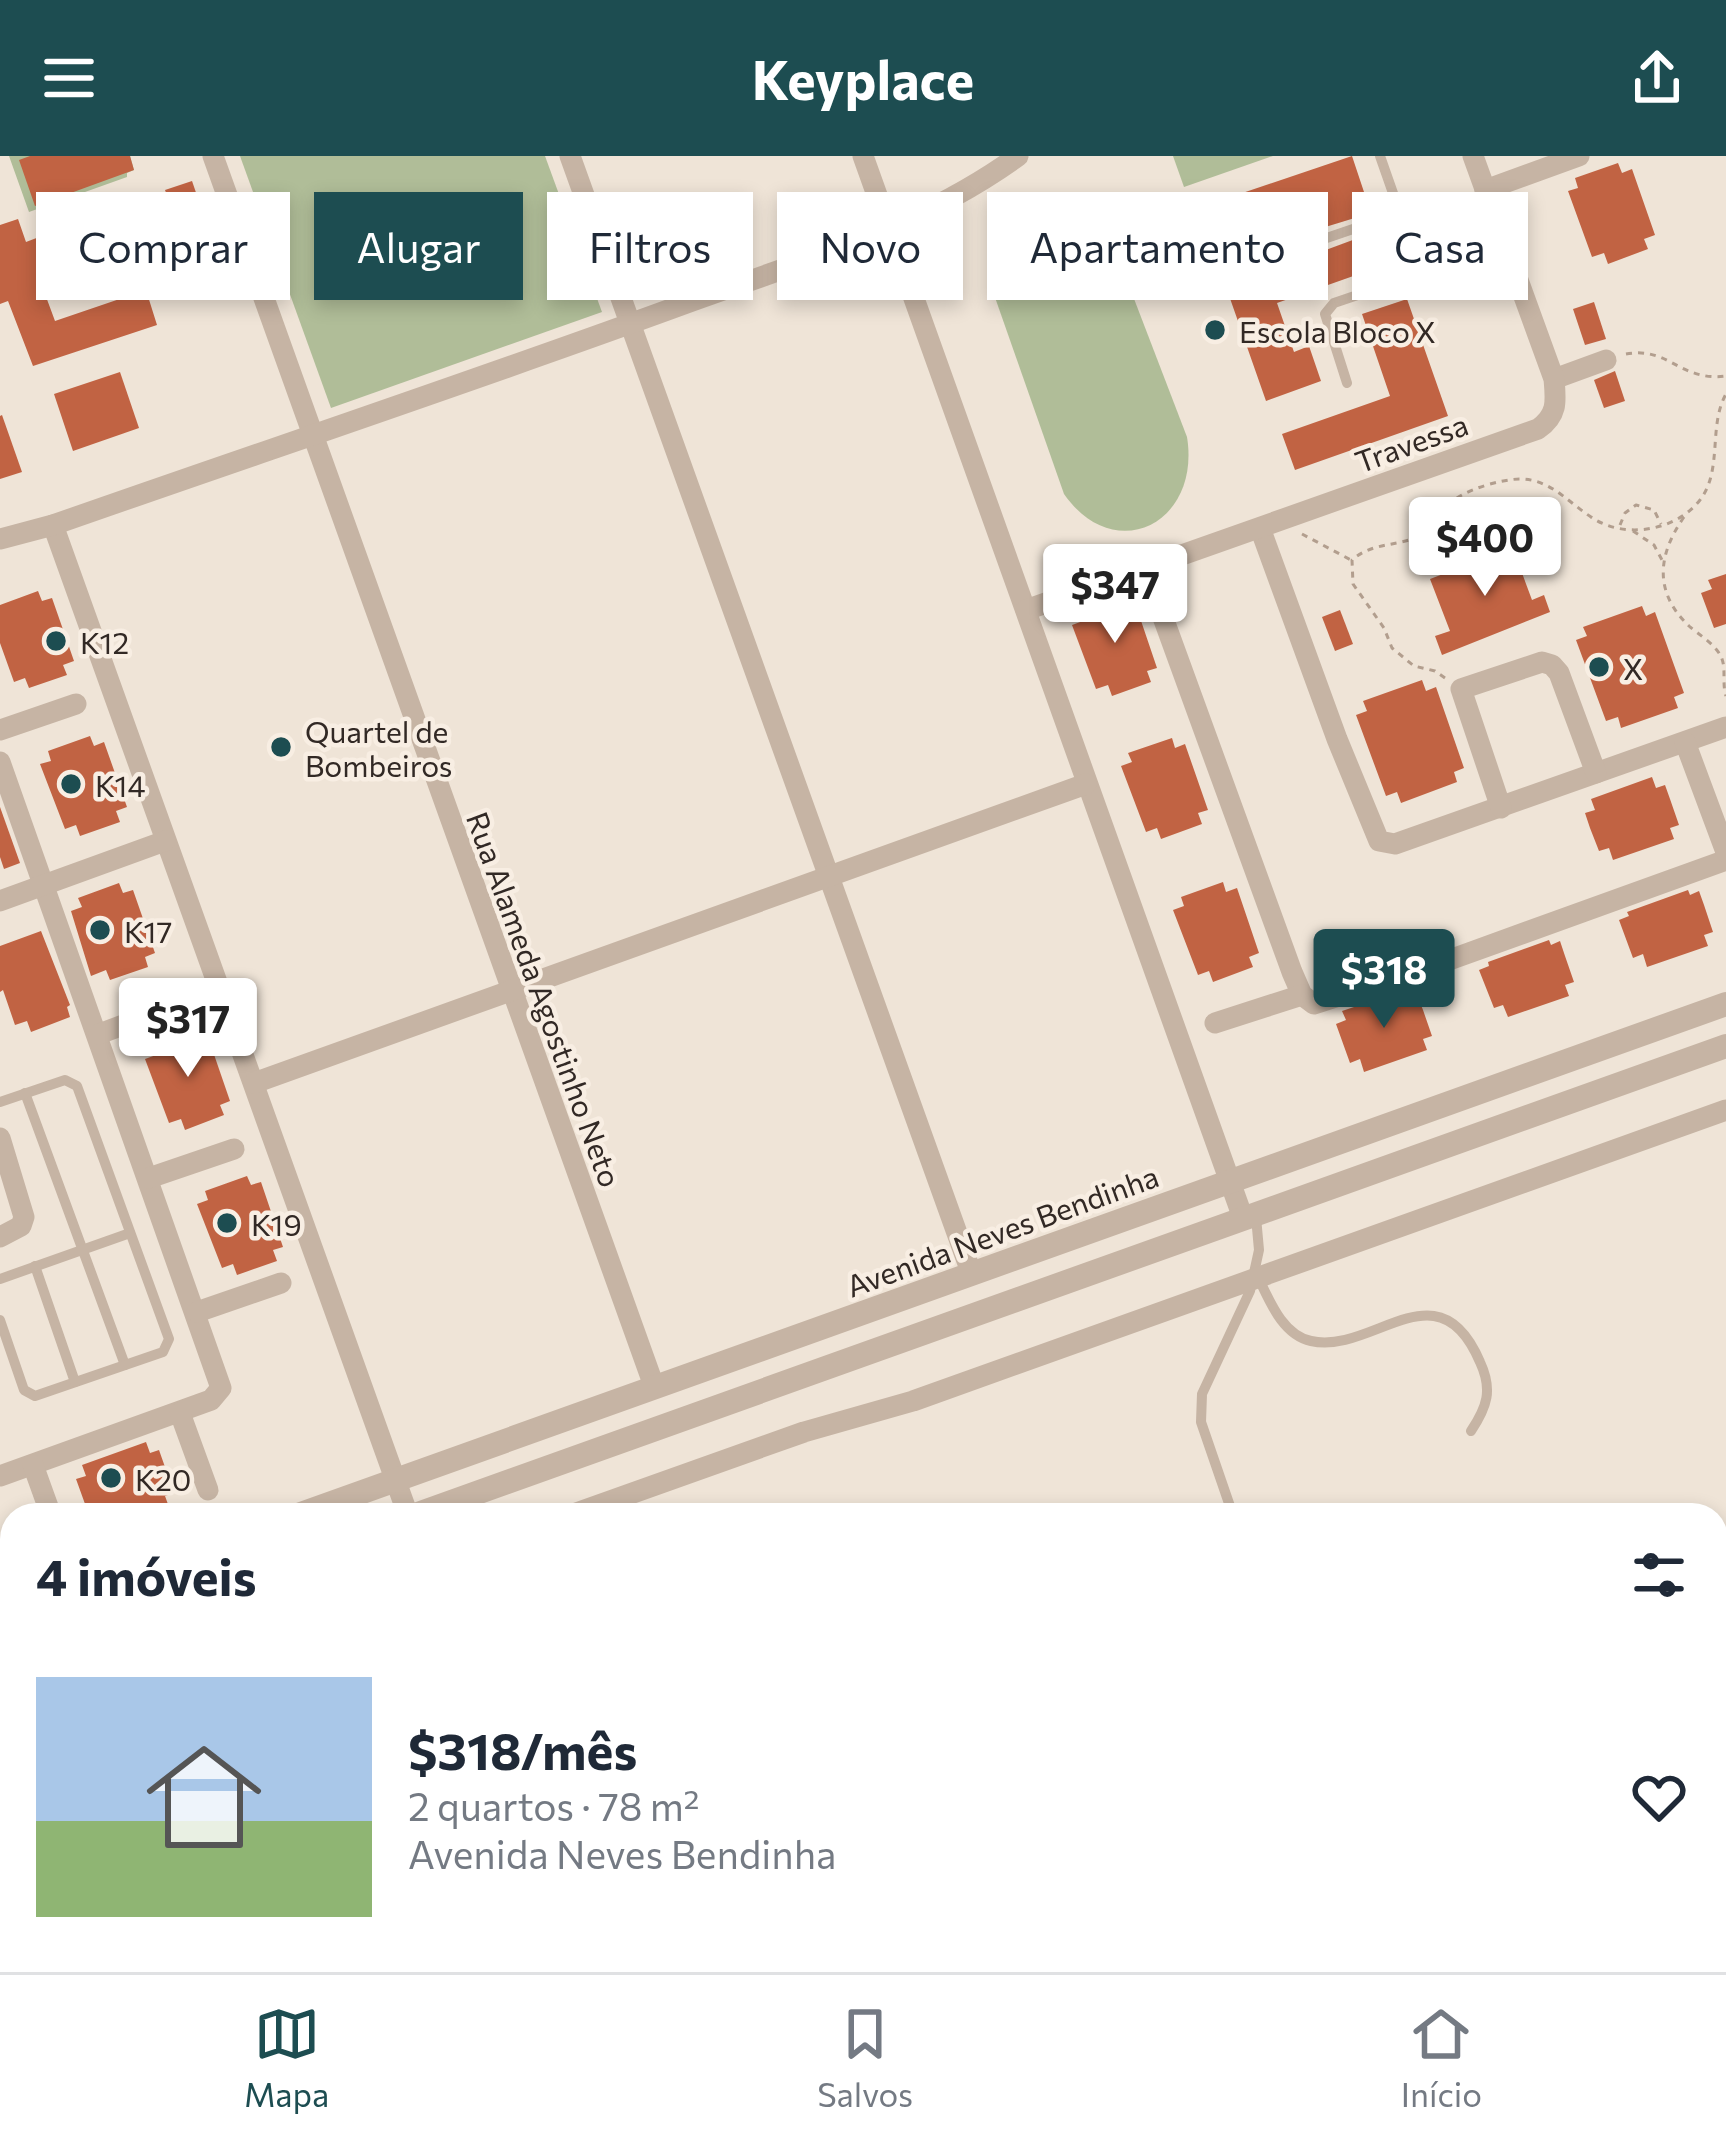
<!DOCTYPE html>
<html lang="pt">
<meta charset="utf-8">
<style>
:root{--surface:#fff;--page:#f2f2f3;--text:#1f2937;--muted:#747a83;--line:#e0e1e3;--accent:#1d4d51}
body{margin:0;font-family:Commissioner,sans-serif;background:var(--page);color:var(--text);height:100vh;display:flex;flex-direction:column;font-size:45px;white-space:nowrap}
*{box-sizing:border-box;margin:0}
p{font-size:39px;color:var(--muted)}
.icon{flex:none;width:66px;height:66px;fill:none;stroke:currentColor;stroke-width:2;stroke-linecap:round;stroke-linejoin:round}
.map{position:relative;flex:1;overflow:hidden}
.side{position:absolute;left:0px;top:1347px;width:1728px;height:471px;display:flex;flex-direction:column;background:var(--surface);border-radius:36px 36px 0 0;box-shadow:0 6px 18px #0003}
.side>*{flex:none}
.guide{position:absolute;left:36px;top:36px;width:1656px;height:108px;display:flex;gap:24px}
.price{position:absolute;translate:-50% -102px;padding:0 27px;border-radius:12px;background:#fff;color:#222;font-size:39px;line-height:78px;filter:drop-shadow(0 3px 6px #0008)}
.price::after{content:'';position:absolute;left:50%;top:72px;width:36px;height:27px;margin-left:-18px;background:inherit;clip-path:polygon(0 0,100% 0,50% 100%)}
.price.on{background:var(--accent);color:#fff}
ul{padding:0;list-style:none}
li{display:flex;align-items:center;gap:36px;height:300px;padding:0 36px}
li+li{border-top:3px solid var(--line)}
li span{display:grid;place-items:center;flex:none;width:336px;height:240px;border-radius:0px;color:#555}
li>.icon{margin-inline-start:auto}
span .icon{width:144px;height:144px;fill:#fffc;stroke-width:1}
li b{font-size:51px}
h2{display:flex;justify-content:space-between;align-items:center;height:144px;padding:0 36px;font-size:51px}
.chip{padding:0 42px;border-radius:0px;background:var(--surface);box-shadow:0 6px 18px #0003;font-size:42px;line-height:108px}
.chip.on{background:var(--accent);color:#fff}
header{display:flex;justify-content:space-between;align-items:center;height:156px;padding:0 36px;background:var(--accent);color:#fff;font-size:54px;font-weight:700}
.menu{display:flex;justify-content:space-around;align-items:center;height:168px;border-top:3px solid var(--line);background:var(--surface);font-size:33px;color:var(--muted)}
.menu a{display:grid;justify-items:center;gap:6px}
.menu .on{color:var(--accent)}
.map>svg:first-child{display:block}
</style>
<header><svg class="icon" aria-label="menu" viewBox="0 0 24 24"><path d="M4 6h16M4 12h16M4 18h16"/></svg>Keyplace<svg class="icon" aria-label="share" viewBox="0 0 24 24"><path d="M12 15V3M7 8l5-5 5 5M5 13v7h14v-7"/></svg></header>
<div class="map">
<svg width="1726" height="1816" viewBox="0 0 1726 1816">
<rect width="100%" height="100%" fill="#efe4d7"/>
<g fill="#b0bd98">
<polygon points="9,0 130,0 134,14 127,17 127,21 29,56"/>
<polygon points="240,0 545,0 602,156 331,252"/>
<polygon points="1173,0 1273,0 1184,31"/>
<path d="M1069,57L1094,67L1118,101L1187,281C1201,367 1115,411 1064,338L991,130C996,82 1021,59 1069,57Z"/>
</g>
<g fill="#c16343">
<polygon points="30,0 130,0 134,14 35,50 19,4"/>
<polygon points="1352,0 1371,57 1218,104 1201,51"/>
<polygon points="1618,7 1622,17 1632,13 1655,79 1644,83 1648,93 1608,108 1604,97 1592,101 1568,35 1578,32 1575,22"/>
<polygon points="192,25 218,100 192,109 165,34"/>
<polygon points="136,44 156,96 45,138 55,165 146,134 157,169 33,210 8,145 0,148 0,69 18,63 26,86"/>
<polygon points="1377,75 1383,76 1393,106 1277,147 1294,196 1309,190 1321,225 1266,245 1226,131"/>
<polygon points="1407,143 1448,260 1295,314 1282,278 1390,240 1362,158"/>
<polygon points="1594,146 1606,183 1585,189 1573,153"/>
<polygon points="1615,215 1625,245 1604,252 1594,224"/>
<polygon points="120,216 139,272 73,295 54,238"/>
<polygon points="2,259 22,316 0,323 0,260"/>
<polygon points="1522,388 1528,402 1520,405 1522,417 1532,444 1544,439 1550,456 1442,499 1435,480 1450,475 1430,423"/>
<polygon points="1726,418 1726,468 1714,472 1701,437 1712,433 1708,424"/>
<polygon points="38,435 42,445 52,442 74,505 63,509 67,519 29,532 25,522 14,526 0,487 0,449"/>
<polygon points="1121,441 1125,451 1135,447 1157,512 1147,515 1151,526 1112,540 1108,529 1096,533 1072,469 1083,465 1080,456"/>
<polygon points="1642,450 1646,460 1655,456 1684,537 1674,541 1678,552 1621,572 1618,561 1606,565 1576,484 1587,480 1583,471"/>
<polygon points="1340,454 1353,488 1335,495 1322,461"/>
<polygon points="1422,524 1426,535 1436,531 1464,612 1454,616 1457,626 1401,647 1397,636 1386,640 1356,559 1367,555 1363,545"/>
<polygon points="90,580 94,590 104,586 127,651 116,655 120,666 80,680 76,669 65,673 40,608 51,605 48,595"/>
<polygon points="1172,582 1175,592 1185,588 1208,654 1198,657 1202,668 1161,683 1157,672 1146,676 1121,610 1132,606 1128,597"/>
<polygon points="1652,621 1656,632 1665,629 1670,643 1679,669 1670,672 1674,683 1613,704 1609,692 1599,695 1590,672 1585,657 1595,654 1591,643"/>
<polygon points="0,651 20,707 4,713 0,701"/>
<polygon points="1223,726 1226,736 1237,732 1259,797 1249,801 1253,811 1213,826 1209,815 1198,819 1173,754 1184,750 1181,741"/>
<polygon points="119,727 123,737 133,734 155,797 145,801 148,811 110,824 106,814 91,820 71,755 82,751 78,742"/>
<polygon points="1688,734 1690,739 1699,735 1704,749 1713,776 1704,779 1708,790 1647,811 1643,798 1633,802 1619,764 1629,760 1627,756"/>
<polygon points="41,775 70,849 67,851 70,861 31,876 27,865 15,869 3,834 0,836 0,790"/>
<polygon points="1549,784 1551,789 1560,785 1565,800 1574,826 1565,829 1569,840 1508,861 1503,849 1494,852 1479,814 1489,810 1488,806"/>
<polygon points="1405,834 1408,842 1417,839 1423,854 1432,880 1423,883 1427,894 1364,916 1360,903 1350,907 1336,868 1346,864 1342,855"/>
<polygon points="194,875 198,885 208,881 230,945 220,949 224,959 185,974 181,963 169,967 145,903 156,899 153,890"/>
<polygon points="247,1020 251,1029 261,1026 283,1091 273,1094 277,1105 237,1119 233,1108 222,1112 197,1048 208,1044 205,1035"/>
<polygon points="146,1286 150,1297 159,1294 165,1311 174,1337 165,1340 169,1351 147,1359 89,1359 76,1323 86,1320 82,1309"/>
</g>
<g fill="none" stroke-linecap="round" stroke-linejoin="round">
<g stroke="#b29e8e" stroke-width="3" stroke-dasharray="6 6" stroke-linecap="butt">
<path d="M1626,198C1669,190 1680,226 1726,220"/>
<path d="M1684,361C1658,398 1653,436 1689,470C1699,479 1717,489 1722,503C1726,514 1722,528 1726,540"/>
<polyline points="1620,369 1625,357 1636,349 1654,354 1661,368"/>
<polyline points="1633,375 1654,389 1662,404"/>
<polyline points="1302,378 1351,404"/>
<path d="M1445,522L1435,515L1414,510L1392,492L1384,472L1353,428L1352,404C1372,386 1396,391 1420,380C1436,373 1440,359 1451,347C1463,334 1502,323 1520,323C1550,323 1568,346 1591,361C1624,384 1676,375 1700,344C1723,314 1708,270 1726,238"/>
</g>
<g stroke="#c6b4a4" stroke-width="10">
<polyline points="1380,0 1421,117"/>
<polyline points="1221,118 1400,57"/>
<polyline points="1347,227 1325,158 1334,147 1505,89"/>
<polyline points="25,937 125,1209"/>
<polyline points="0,946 65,924 77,930 169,1183 163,1196 35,1240 24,1234 0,1164"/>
<polyline points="35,1110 75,1226"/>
<polyline points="0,1123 130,1077"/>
<path d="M1259,1123C1270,1146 1283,1179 1311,1185C1373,1199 1438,1107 1480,1206C1493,1234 1487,1251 1471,1275"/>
<polyline points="1233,1359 1201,1266 1202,1238 1250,1135 1259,1094 1256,1061"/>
<polyline points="513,1806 514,1816"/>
<polyline points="674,1806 678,1816"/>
<polyline points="1068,1816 1086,1806"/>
<polyline points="1188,1816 1216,1806"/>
</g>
<g stroke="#c6b4a4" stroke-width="21">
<polyline points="213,0 654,1230"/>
<polyline points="570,0 971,1116"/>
<polyline points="863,0 1243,1062"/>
<polyline points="1485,34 1579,0"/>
<polyline points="1554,223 1606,204"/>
<polyline points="53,369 408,1359"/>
<polyline points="1260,372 1337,583 1379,685 1395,688 1726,571"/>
<path d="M0,383L53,369C264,295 477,224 687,147C800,106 919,72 1018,0"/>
<polyline points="1145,412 1292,816 1302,839 1314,848 1441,807 1726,704"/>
<path d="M1026,454L1538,273C1558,259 1556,245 1554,223L1473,0"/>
<polyline points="0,574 76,548"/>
<polyline points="1685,586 1726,696"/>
<polyline points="0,606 221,1232 211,1244 0,1320"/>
<polyline points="1501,652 1461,533 1542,506 1552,509 1559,517 1596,617"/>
<polyline points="0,745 165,685"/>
<polyline points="1215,867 1302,839"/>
<polyline points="99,878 180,848"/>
<polyline points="254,927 1086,628"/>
<polyline points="0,982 24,1061 21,1070 0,1081"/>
<polyline points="149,1022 234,993"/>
<polyline points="197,1156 281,1127"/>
<polyline points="180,1257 208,1334"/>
<polyline points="33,1309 51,1359"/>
<polyline points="571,1359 804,1276 913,1245 1726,954"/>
<polyline points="0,1558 12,1554"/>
</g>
<g stroke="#c6b4a4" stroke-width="24">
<polyline points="298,1359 1726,848"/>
<polyline points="415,1359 1726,890"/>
<polyline points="0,1466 12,1462"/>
<polyline points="0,1507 12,1502"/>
</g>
</g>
<g fill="#1d4d51" stroke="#f8eee3" stroke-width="4.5">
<circle cx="1215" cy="174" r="12"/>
<circle cx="56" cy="485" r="12"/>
<circle cx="1599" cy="511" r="12"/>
<circle cx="281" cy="591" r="12"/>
<circle cx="71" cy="628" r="12"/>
<circle cx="100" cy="774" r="12"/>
<circle cx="227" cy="1067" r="12"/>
<circle cx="111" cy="1322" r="12"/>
</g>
<g text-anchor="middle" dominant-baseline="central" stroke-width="9" stroke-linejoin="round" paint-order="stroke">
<g font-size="30" fill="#322925" stroke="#f8eee3" text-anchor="start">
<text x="1239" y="174">Escola Bloco X</text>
<text x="80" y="485">K12</text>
<text x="1623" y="511">X</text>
<text x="305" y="574">Quartel de<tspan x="305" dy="34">Bombeiros</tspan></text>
<text x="95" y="628">K14</text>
<text x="124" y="774">K17</text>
<text x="251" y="1067">K19</text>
<text x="135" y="1322">K20</text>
</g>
<g font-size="30" fill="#322925" stroke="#f8eee3">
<text transform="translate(1411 286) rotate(-20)">Travessa</text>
<text transform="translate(545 843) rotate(70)">Rua Alameda Agostinho Neto</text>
<text transform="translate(1002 1074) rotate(-20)">Avenida Neves Bendinha</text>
</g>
</g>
</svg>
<b class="price" style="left:1485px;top:443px">$400</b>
<b class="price" style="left:1115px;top:490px">$347</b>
<b class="price on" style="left:1384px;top:875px">$318</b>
<b class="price" style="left:188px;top:924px">$317</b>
<div class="guide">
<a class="chip">Comprar</a>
<a class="chip on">Alugar</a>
<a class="chip">Filtros</a>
<a class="chip">Novo</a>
<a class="chip">Apartamento</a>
<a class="chip">Casa</a>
</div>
<section class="side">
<h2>4 imóveis<svg class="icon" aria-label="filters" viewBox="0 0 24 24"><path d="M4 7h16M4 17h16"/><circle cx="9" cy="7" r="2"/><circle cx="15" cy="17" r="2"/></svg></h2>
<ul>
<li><span style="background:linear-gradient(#a9c7e8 60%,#8fb573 0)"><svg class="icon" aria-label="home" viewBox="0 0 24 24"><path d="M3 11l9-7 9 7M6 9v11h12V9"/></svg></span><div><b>$318/mês</b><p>2 quartos · 78 m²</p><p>Avenida Neves Bendinha</p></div><svg class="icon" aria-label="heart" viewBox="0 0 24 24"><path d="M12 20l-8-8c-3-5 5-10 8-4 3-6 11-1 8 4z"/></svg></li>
</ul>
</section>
</div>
<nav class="menu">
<a class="on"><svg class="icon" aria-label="map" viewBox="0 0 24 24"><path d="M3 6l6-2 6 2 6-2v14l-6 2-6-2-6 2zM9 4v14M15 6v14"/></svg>Mapa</a>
<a><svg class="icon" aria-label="saved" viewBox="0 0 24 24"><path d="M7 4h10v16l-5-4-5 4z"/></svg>Salvos</a>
<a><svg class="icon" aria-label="home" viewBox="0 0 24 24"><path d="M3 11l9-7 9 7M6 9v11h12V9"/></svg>Início</a>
</nav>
